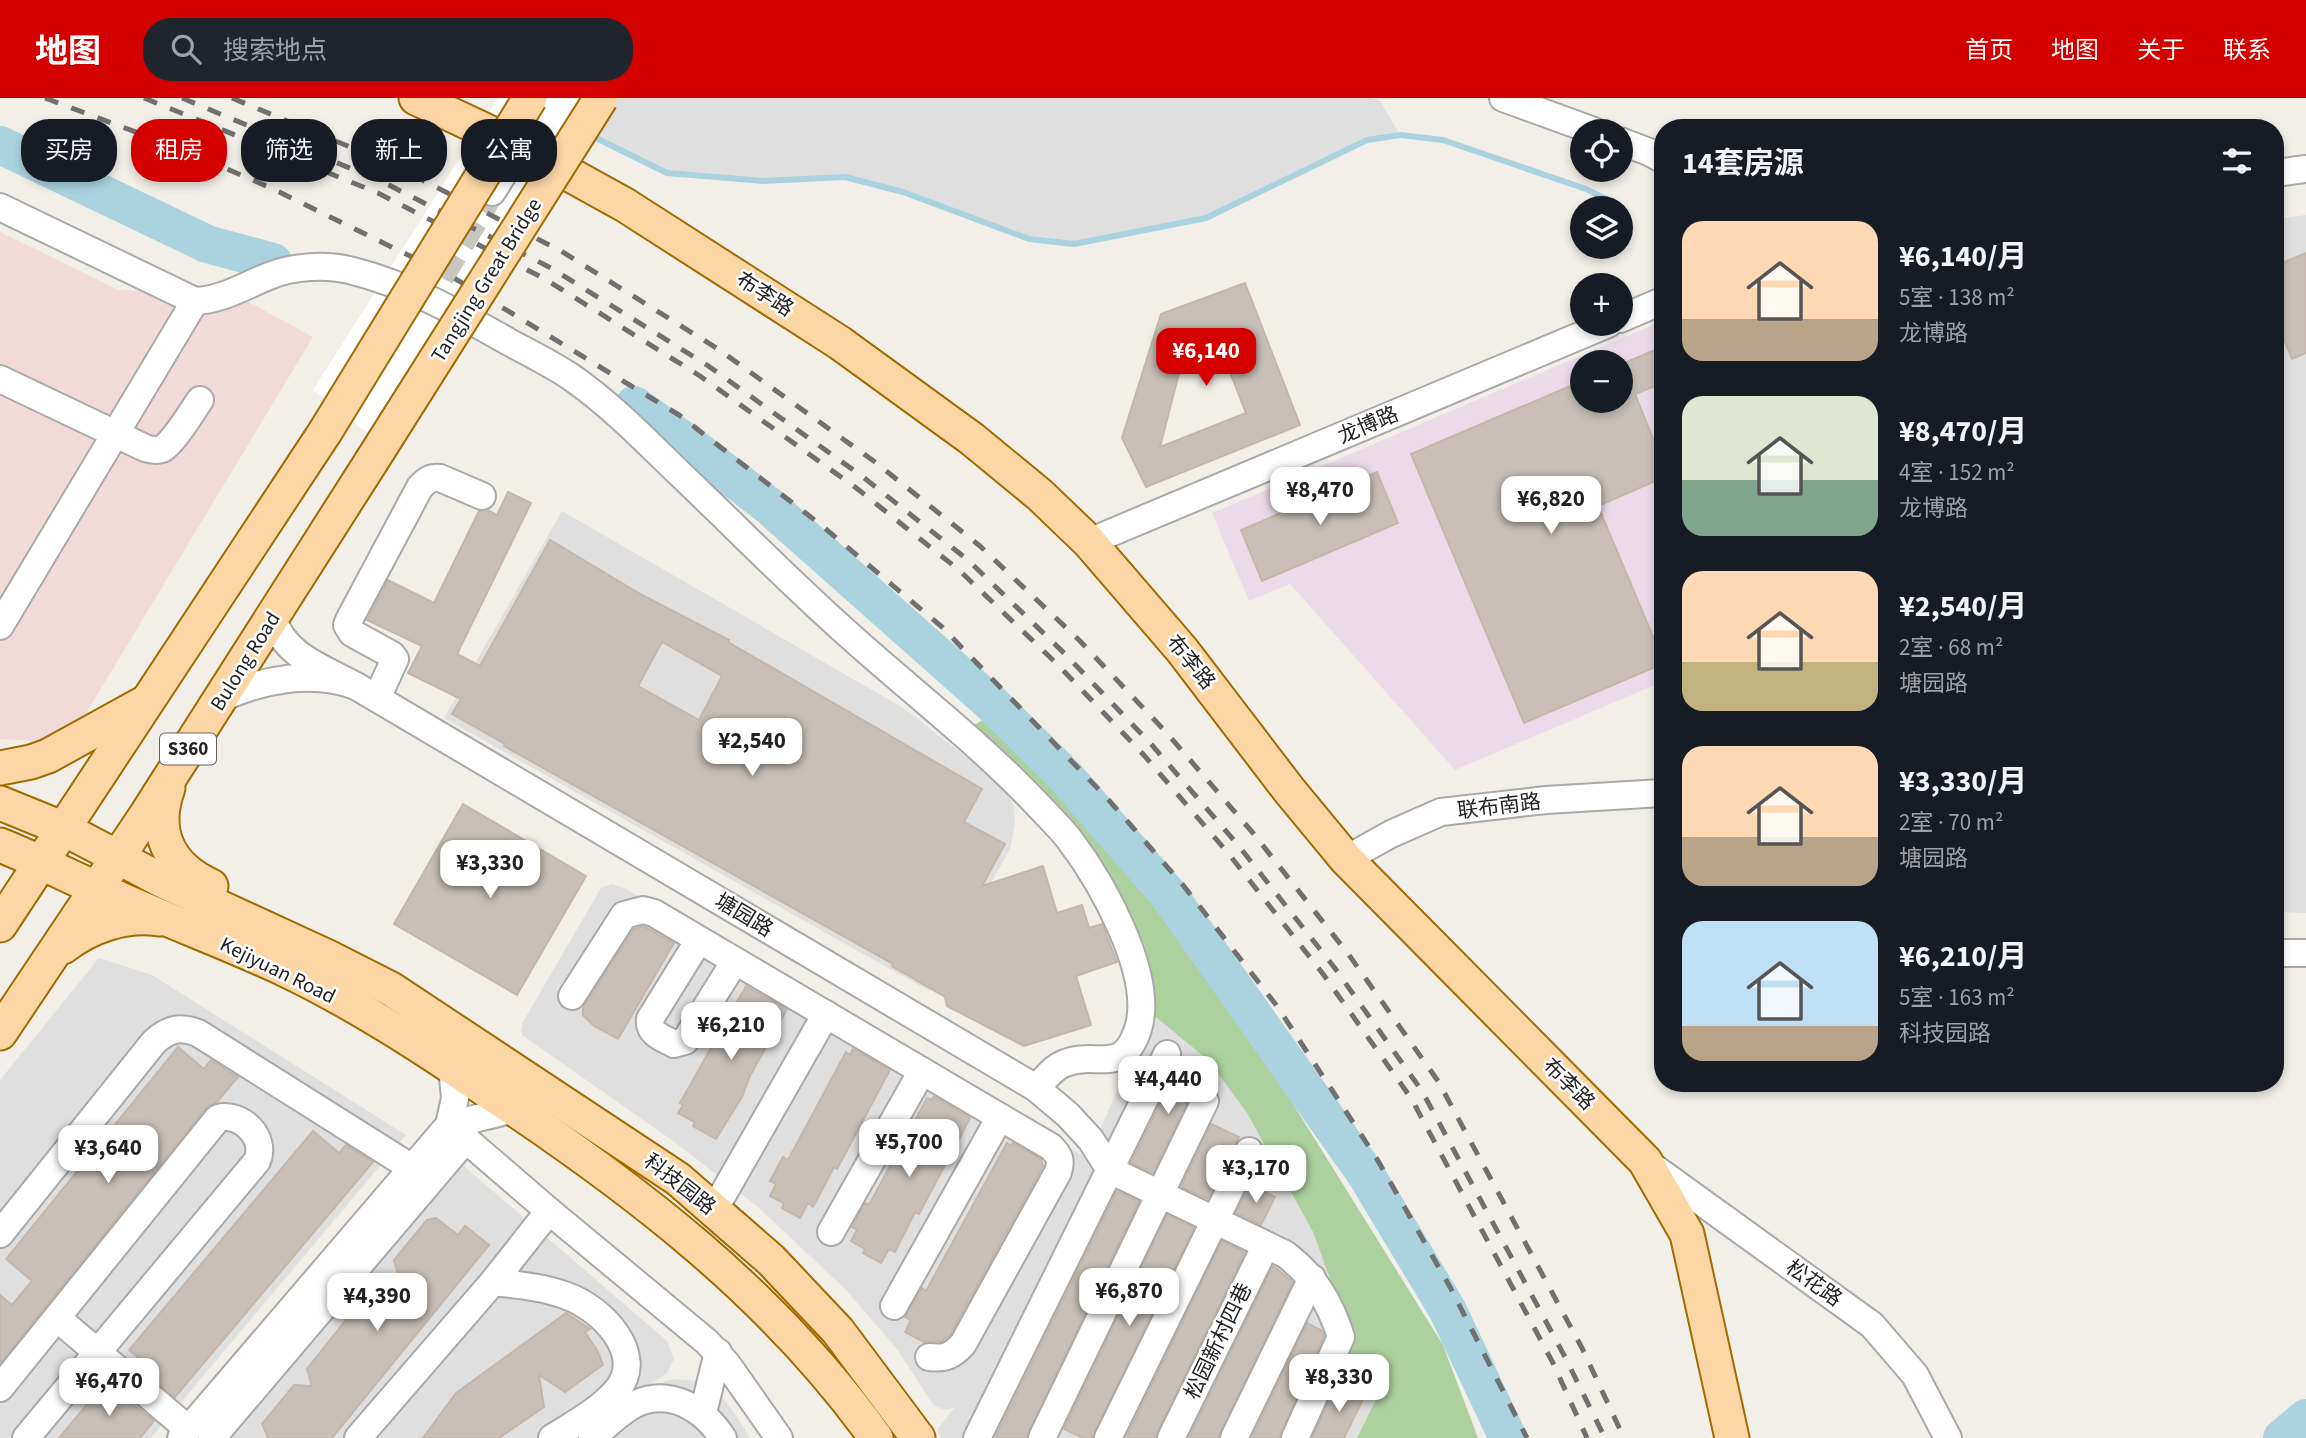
<!DOCTYPE html>
<html lang="zh">
<meta charset="utf-8">
<style>
:root{--surface:#171b24;--page:#20242c;--text:#f1f3f6;--muted:#9ea1a6;--accent:#d40000}
body{margin:0;font-family:"Source Sans 3","Noto Sans SC",sans-serif;background:var(--page);color:var(--text);height:100vh;display:flex;flex-direction:column;font-size:26px;white-space:nowrap}
*{box-sizing:border-box;margin:0}
p{font-size:23px;color:var(--muted)}
.icon{flex:none;width:38px;height:38px;fill:none;stroke:currentColor;stroke-width:2;stroke-linecap:round;stroke-linejoin:round}
.map{position:relative;flex:1;overflow:hidden}
.drawer{position:absolute;left:1654px;top:21px;width:630px;height:973px;display:flex;flex-direction:column;background:var(--surface);border-radius:28px;box-shadow:0 4px 10px #0003}
.drawer>*{flex:none}
.guide{position:absolute;left:21px;top:21px;width:665px;height:63px;display:flex;gap:14px}
.fabs{position:absolute;left:1570px;top:21px;display:grid;gap:14px}
.fabs a{display:grid;place-items:center;width:63px;height:63px;border-radius:50%;background:var(--surface);box-shadow:0 4px 10px #0003;font-size:35px}
.price{position:absolute;translate:-50% -60px;padding:0 16px;border-radius:14px;background:#fff;color:#222;font-size:23px;line-height:46px;filter:drop-shadow(0 2px 4px #0008)}
.price::after{content:'';position:absolute;left:50%;top:42px;width:21px;height:16px;margin-left:-10px;background:inherit;clip-path:polygon(0 0,100% 0,50% 100%)}
.price.selected{background:var(--accent);color:#fff}
ul{padding:0;list-style:none}
li{display:flex;align-items:center;gap:21px;height:175px;padding:0 28px}
li span{display:grid;place-items:center;flex:none;width:196px;height:140px;border-radius:21px;color:#555}
li>.icon{margin-inline-start:auto}
span .icon{width:84px;height:84px;fill:#fffc;stroke-width:1}
li b{font-size:30px}
h2{display:flex;justify-content:space-between;align-items:center;height:84px;padding:0 28px;font-size:30px}
.pill{padding:0 24px;border-radius:28px;background:var(--surface);box-shadow:0 4px 10px #0003;font-size:24px;line-height:63px}
.pill.selected{background:var(--accent);color:#fff}
header{display:flex;align-items:center;gap:42px;box-sizing:border-box;height:98px;padding:0 35px;background:var(--accent);color:#fff}
header strong{font-size:33px}
nav{display:flex;gap:38px;margin-inline-start:auto;font-size:24px}
.search{width:490px;height:63px;background:var(--page);display:flex;align-items:center;gap:18px;box-sizing:border-box;padding:0 24px;border-radius:28px;color:var(--muted);font-size:26px}
.map>svg:first-child{display:block}
</style>
<header>
<strong>地图</strong>
<div class="search"><svg class="icon" aria-label="search" viewBox="0 0 24 24"><circle cx="10" cy="10" r="6"/><path d="M15 15l6 6"/></svg>搜索地点</div>
<nav><a>首页</a><a>地图</a><a>关于</a><a>联系</a></nav>
</header>
<div class="map">
<svg width="2306" height="1340" viewBox="0 0 2306 1340">
<rect width="100%" height="100%" fill="#f2efe9"/>
<g fill="#e0dfdf">
<polygon points="616,0 1373,0 1380,3 1400,37 1361,45 1206,120 1074,146 1029,141 903,94 845,79 763,83 667,75 592,38"/>
<polygon points="2306,117 2306,815 2275,814 2275,121"/>
<polygon points="562,413 905,611 997,683 1007,695 1014,708 1015,726 1010,751 929,893 444,620"/>
<polygon points="612,786 626,791 1087,1060 1152,916 1208,962 1247,1015 1313,1134 1340,1208 1379,1295 1357,1340 941,1340 937,1332 955,1309 946,1312 934,1308 897,1251 846,1192 757,1108 676,1045 522,937 521,931 523,924 601,790"/>
<polygon points="99,860 152,877 406,1037 151,1340 0,1340 0,982"/>
<polygon points="457,1062 667,1243 674,1261 667,1275 571,1340 191,1340"/>
<polygon points="675,1281 699,1283 714,1290 736,1317 750,1340 578,1340 665,1283"/>
</g>
<polygon fill="#f2dad9" points="0,134 119,192 236,197 313,239 82,622 37,643 0,641"/>
<path fill="#ebdbe8" fill-rule="evenodd" d="M1662,223V584L1455,672L1290,486L1249,503L1212,415ZM1582,264H1620V303H1582Z"/>
<polygon fill="#add19e" points="990,617 1138,785 1252,940 1443,1247 1478,1340 1357,1340 1379,1295 1344,1276 1340,1208 1313,1134 1247,1015 1208,962 1152,916 1145,848 1101,771 973,628"/>
<polygon fill="#fff" points="498,0 604,0 383,347 313,292"/>
<g fill="none" stroke-linecap="round" stroke-linejoin="round">
<polyline stroke="#aad3df" stroke-width="6" points="592,38 667,75 763,83 845,79 903,94 1029,141 1074,146 1206,120 1367,42 1400,37 1443,42 1586,91 1618,107"/>
<g stroke="#aad3df" stroke-width="38">
<polyline points="0,47 207,146 273,164"/>
<polyline points="634,307 694,350 769,408 990,604 1064,677 1168,796 1365,1075 1447,1211 1508,1340"/>
<polyline points="2282,1340 2306,1320"/>
</g>
</g>
<g fill="#c7bfb8" stroke="#c4b6ab" stroke-width="2" fill-rule="evenodd">
<polygon points="2306,155 2306,255 2292,261 2275,219 2275,168"/>
<path d="M1245,185L1300,327L1146,389L1122,340L1161,216ZM1213,231L1246,315L1160,349L1188,240Z"/>
<polygon points="1662,249 1662,285 1635,296 1662,363 1662,380 1598,408 1662,560 1662,566 1524,625 1411,356 1582,283 1582,303 1620,303 1620,264 1622,266"/>
<polygon points="1377,374 1398,425 1262,483 1241,432"/>
<path d="M508,394L531,405L457,556L480,568L550,442L642,497L729,542L728,544L982,691L964,724L1005,746L982,788L1043,768L1057,815L1082,807L1089,830L1102,826L1107,838L1117,864L1076,878L1091,927L1024,948L947,908L945,899L892,868L893,866L504,648L505,646L452,616L461,601L408,575L422,548L367,522L388,482L434,505L479,413L488,412L497,417ZM662,544L722,578L699,622L638,588Z"/>
<polygon points="463,706 586,778 517,897 394,826"/>
<polygon points="643,828 674,845 618,941 594,928 583,917 583,909 634,831"/>
<polygon points="746,888 787,911 750,978 742,999 716,1041 693,1028 695,1024 678,1015 683,1007 680,1005"/>
<polygon points="178,949 204,971 211,962 238,979 217,1004 206,1010 0,1265 0,1197 12,1207 32,1183 6,1161"/>
<polygon points="853,951 890,972 837,1071 834,1069 813,1109 808,1105 800,1120 782,1110 784,1105 770,1098 776,1086 770,1083 783,1059 788,1062 846,954 850,957"/>
<polygon points="1181,964 1210,978 1206,988 1197,990 1191,996 1153,1075 1131,1065"/>
<polygon points="934,998 970,1020 919,1116 915,1114 895,1154 889,1151 881,1165 863,1155 865,1151 851,1143 857,1132 852,1129 865,1105 869,1107 927,1000 931,1002"/>
<polygon points="1211,1026 1239,1039 1208,1101 1181,1089"/>
<polygon points="313,1033 339,1055 346,1047 373,1064 175,1299 149,1278 154,1272 129,1252"/>
<polygon points="1007,1045 1012,1048 1013,1045 1041,1061 1043,1068 950,1237 942,1243 924,1244 905,1234 911,1222 905,1219 922,1190 926,1193"/>
<polygon points="1250,1087 1275,1099 1261,1127 1236,1115"/>
<polygon points="1117,1093 1139,1103 1026,1340 995,1340"/>
<polygon points="1167,1117 1194,1130 1092,1340 1083,1340 1064,1331"/>
<polygon points="436,1120 458,1137 465,1128 489,1147 332,1340 268,1340 262,1326 294,1287 312,1288 307,1271 380,1179 399,1181 394,1162 427,1122"/>
<polygon points="1222,1143 1245,1154 1155,1340 1126,1340"/>
<polygon points="1273,1168 1293,1184 1218,1340 1189,1340"/>
<polygon points="566,1215 590,1231 585,1234 598,1254 603,1267 565,1294 539,1277 544,1309 499,1340 423,1340 456,1295"/>
<polygon points="1307,1225 1322,1233 1324,1238 1279,1340 1252,1340"/>
<polygon points="105,1285 154,1323 140,1340 59,1340"/>
<polygon points="1337,1286 1364,1299 1344,1340 1312,1340"/>
</g>
<g fill="none" stroke-linecap="round" stroke-linejoin="round">
<polyline stroke="#c8c6c1" stroke-width="26" stroke-dasharray="26 13" stroke-linecap="butt" points="441,179 492,94"/>
<g stroke="#a9a9a9" stroke-width="30">
<g id="minor">
<polyline points="1503,0 1594,33"/>
<polyline points="1620,43 1649,54 1662,61"/>
<polyline points="2275,75 2306,71"/>
<polyline points="492,94 520,49"/>
<path d="M0,109L195,203C222,202 244,188 269,178C293,168 327,166 353,173C409,187 459,216 509,244C529,255 552,266 571,279C610,306 644,341 678,374C735,428 790,485 849,537C911,593 977,643 1035,704C1046,716 1059,728 1069,741C1101,783 1155,877 1138,931C1122,980 1096,951 1063,966C1053,970 1044,982 1036,990"/>
<polyline points="1620,221 1662,203"/>
<path d="M0,281L145,350C151,352 156,353 162,351C174,344 191,315 200,302"/>
<polyline points="1089,444 1608,226"/>
<polyline points="0,528 195,203"/>
<path d="M356,588L1036,990L1068,1017L1091,1042L1110,1072L1285,1156C1314,1178 1330,1204 1341,1239L1295,1340"/>
<path d="M377,600L395,561L392,557L352,535L347,527L349,522L420,389C427,382 431,379 440,380L482,398"/>
<path d="M220,601C262,581 312,572 356,588C322,569 285,559 272,519"/>
<polyline points="1346,761 1391,736 1441,714 1546,702 1662,695"/>
<path d="M699,842L650,921C648,936 663,940 674,946L685,943L735,863"/>
<polyline points="2275,855 2306,855"/>
<path d="M572,898L624,817L643,812L654,815L1051,1049C1059,1057 1062,1062 1058,1074L963,1246C952,1258 945,1261 929,1259"/>
<polyline points="449,1027 549,1113 707,1244 727,1266 779,1340"/>
<polyline points="449,1027 515,1011"/>
<polyline points="1649,1066 1872,1227 1915,1277 1948,1340"/>
<polyline points="714,1112 826,916"/>
<polyline points="831,1134 922,973"/>
<path d="M0,1136L154,944C168,931 180,928 198,935L412,1070"/>
<path d="M493,1184C518,1187 543,1189 567,1198C601,1210 647,1256 617,1292C600,1312 574,1326 552,1340"/>
<polyline points="894,1208 1000,1019"/>
<polyline points="57,1220 188,1331"/>
<path d="M0,1290L218,1020C242,1014 267,1040 257,1063L26,1340"/>
<polyline points="703,1315 718,1254"/>
<polyline points="181,1340 449,1027 455,1000 452,969"/>
<polyline points="212,1340 466,1041"/>
<polyline points="358,1340 493,1184 549,1113"/>
<path d="M592,1340C605,1329 619,1314 635,1306C670,1290 703,1310 723,1340"/>
<polyline points="977,1340 1167,956"/>
<polyline points="1042,1340 1205,1003"/>
<polyline points="1108,1340 1249,1053"/>
<polyline points="1171,1340 1266,1147"/>
<polyline points="1234,1340 1312,1180"/>
</g>
</g>
<g stroke="#a06b00" stroke-width="37">
<g id="major">
<polyline points="416,0 520,49 625,107 840,245 972,341 1040,397 1089,444 1182,552 1289,692 1346,761 1645,1063 1687,1136 1732,1340"/>
<polyline points="0,670 31,664 48,658 146,604"/>
<path d="M168,690C152,734 169,769 211,788"/>
<polyline points="0,705 64,731 161,782 328,859 391,891 678,1081 771,1162 838,1233 918,1340"/>
<path d="M0,747C40,763 78,783 118,800C173,825 231,846 286,872C357,906 424,950 489,994C635,1091 773,1196 876,1340"/>
<polyline points="0,827 325,334"/>
<path d="M63,849C90,828 125,816 159,821"/>
<polyline points="0,935 146,717 371,364"/>
</g>
</g>
<use href="#minor" stroke="#fff" stroke-width="26"/>
<use href="#major" stroke="#fcd6a4" stroke-width="33"/>
<g stroke="#707070" stroke-width="5" stroke-dasharray="14 14" stroke-linecap="butt">
<polyline points="45,0 181,51 271,90 449,177 679,317 821,427 942,529 1107,700 1183,787 1277,908 1377,1061 1450,1189 1527,1340"/>
<polyline points="144,0 378,95 545,181 700,278 855,389 959,472 1056,565 1142,655 1228,755 1323,876 1411,1000 1553,1265 1587,1340"/>
<polyline points="182,0 383,84 551,170 707,267 863,379 968,462 1065,556 1151,646 1238,747 1334,869 1422,993 1565,1259 1605,1340"/>
<polyline points="232,0 391,66 561,153 718,251 875,364 980,448 1079,542 1165,633 1253,735 1349,857 1438,983 1582,1250 1624,1340"/>
</g>
<g stroke="#a06b00" stroke-width="37" stroke-linecap="butt">
<g id="major-bridge">
<polyline points="325,334 530,0"/>
<polyline points="371,364 601,0"/>
</g>
</g>
<use href="#major-bridge" stroke="#fcd6a4" stroke-width="33"/>
</g>
<g text-anchor="middle" dominant-baseline="central" stroke-width="5" stroke-linejoin="round" paint-order="stroke">
<rect fill="#fff" stroke="#646464" stroke-width="2" x="160" y="635.5" width="56" height="31" rx="5"/>
<g font-size="19" font-weight="bold" fill="#222">
<text x="188" y="651">S360</text>
</g>
<g font-size="21" fill="#222" stroke="#fff">
<text transform="translate(486 182) rotate(-58)">Tangjing Great Bridge</text>
<text transform="translate(765 196) rotate(33)">布李路</text>
<text transform="translate(1368 327) rotate(-23)">龙博路</text>
<text transform="translate(245 563) rotate(-58)">Bulong Road</text>
<text transform="translate(1191 564) rotate(51)">布李路</text>
<text transform="translate(1499 708) rotate(-7)">联布南路</text>
<text transform="translate(744 817) rotate(31)">塘园路</text>
<text transform="translate(278 872) rotate(26)">Kejiyuan Road</text>
<text transform="translate(1569 986) rotate(45)">布李路</text>
<text transform="translate(680 1086) rotate(38)">科技园路</text>
<text transform="translate(1814 1185) rotate(36)">松花路</text>
<text transform="translate(1218 1243) rotate(-64)">松园新村四巷</text>
</g>
</g>
</svg>
<div class="fabs">
<a><svg class="icon" aria-label="locate" viewBox="0 0 24 24"><circle cx="12" cy="12" r="6"/><path d="M12 2v4M12 18v4M2 12h4M18 12h4"/></svg></a>
<a><svg class="icon" aria-label="layers" viewBox="0 0 24 24"><path d="M12 4l9 5-9 5-9-5zM3 14l9 5 9-5"/></svg></a>
<a>+</a>
<a>−</a>
</div>
<b class="price selected" style="left:1206px;top:290px">¥6,140</b>
<b class="price" style="left:1320px;top:429px">¥8,470</b>
<b class="price" style="left:1551px;top:438px">¥6,820</b>
<b class="price" style="left:752px;top:680px">¥2,540</b>
<b class="price" style="left:490px;top:802px">¥3,330</b>
<b class="price" style="left:731px;top:964px">¥6,210</b>
<b class="price" style="left:1168px;top:1018px">¥4,440</b>
<b class="price" style="left:909px;top:1081px">¥5,700</b>
<b class="price" style="left:108px;top:1087px">¥3,640</b>
<b class="price" style="left:1256px;top:1107px">¥3,170</b>
<b class="price" style="left:1129px;top:1230px">¥6,870</b>
<b class="price" style="left:377px;top:1235px">¥4,390</b>
<b class="price" style="left:1339px;top:1316px">¥8,330</b>
<b class="price" style="left:109px;top:1320px">¥6,470</b>
<div class="guide">
<a class="pill">买房</a>
<a class="pill selected">租房</a>
<a class="pill">筛选</a>
<a class="pill">新上</a>
<a class="pill">公寓</a>
</div>
<section class="drawer">
<h2>14套房源<svg class="icon" aria-label="filters" viewBox="0 0 24 24"><path d="M4 7h16M4 17h16"/><circle cx="9" cy="7" r="2"/><circle cx="15" cy="17" r="2"/></svg></h2>
<ul>
<li><span style="background:linear-gradient(#ffd9b3 70%,#b9a48a 0)"><svg class="icon" aria-label="home" viewBox="0 0 24 24"><path d="M3 11l9-7 9 7M6 9v11h12V9"/></svg></span><div><b>¥6,140/月</b><p>5室 · 138 m²</p><p>龙博路</p></div></li>
<li><span style="background:linear-gradient(#dfe7d0 60%,#7fa58c 0)"><svg class="icon" aria-label="home" viewBox="0 0 24 24"><path d="M3 11l9-7 9 7M6 9v11h12V9"/></svg></span><div><b>¥8,470/月</b><p>4室 · 152 m²</p><p>龙博路</p></div></li>
<li><span style="background:linear-gradient(#ffd9b3 65%,#c2b280 0)"><svg class="icon" aria-label="home" viewBox="0 0 24 24"><path d="M3 11l9-7 9 7M6 9v11h12V9"/></svg></span><div><b>¥2,540/月</b><p>2室 · 68 m²</p><p>塘园路</p></div></li>
<li><span style="background:linear-gradient(#ffd9b3 65%,#b9a48a 0)"><svg class="icon" aria-label="home" viewBox="0 0 24 24"><path d="M3 11l9-7 9 7M6 9v11h12V9"/></svg></span><div><b>¥3,330/月</b><p>2室 · 70 m²</p><p>塘园路</p></div></li>
<li><span style="background:linear-gradient(#bfe0f5 75%,#b9a48a 0)"><svg class="icon" aria-label="home" viewBox="0 0 24 24"><path d="M3 11l9-7 9 7M6 9v11h12V9"/></svg></span><div><b>¥6,210/月</b><p>5室 · 163 m²</p><p>科技园路</p></div></li>
</ul>
</section>
</div>
